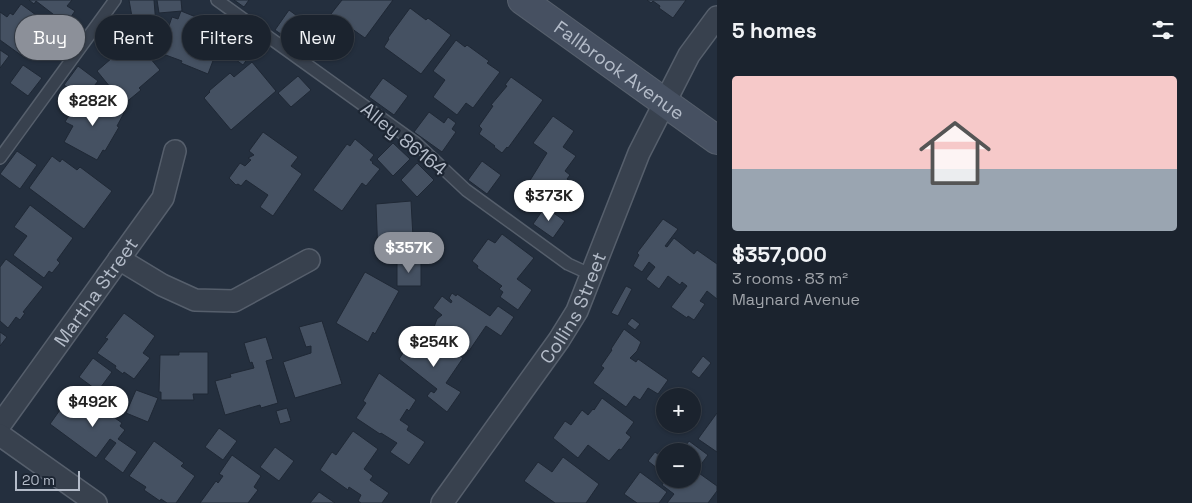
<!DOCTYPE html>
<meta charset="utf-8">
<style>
:root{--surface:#1b232e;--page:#282f3a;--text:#f1f3f6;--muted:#a0a4aa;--line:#39404a;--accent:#8c9099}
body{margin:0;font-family:"Space Grotesk",sans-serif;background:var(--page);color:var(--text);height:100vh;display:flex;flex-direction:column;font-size:19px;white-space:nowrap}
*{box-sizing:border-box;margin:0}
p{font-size:16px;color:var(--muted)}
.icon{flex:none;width:28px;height:28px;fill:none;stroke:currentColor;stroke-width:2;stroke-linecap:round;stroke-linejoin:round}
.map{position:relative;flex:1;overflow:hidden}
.side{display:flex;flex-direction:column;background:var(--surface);width:475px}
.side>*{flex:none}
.guide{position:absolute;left:15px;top:15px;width:475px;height:45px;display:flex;gap:10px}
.buttons{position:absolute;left:656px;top:388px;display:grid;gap:10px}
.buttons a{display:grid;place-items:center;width:45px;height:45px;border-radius:50%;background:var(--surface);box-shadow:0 1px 4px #0004,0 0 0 1px var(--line);font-size:25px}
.scale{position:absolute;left:15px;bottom:12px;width:65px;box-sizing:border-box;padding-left:5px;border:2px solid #b4bcc9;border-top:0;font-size:14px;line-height:18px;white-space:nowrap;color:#b4bcc9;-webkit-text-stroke:4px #1d2633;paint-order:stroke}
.price{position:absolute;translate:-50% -42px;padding:0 11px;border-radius:18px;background:#fff;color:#222;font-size:16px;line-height:32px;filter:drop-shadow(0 1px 2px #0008)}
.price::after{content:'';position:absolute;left:50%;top:30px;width:15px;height:11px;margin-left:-8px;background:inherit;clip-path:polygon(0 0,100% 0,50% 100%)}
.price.current{background:var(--accent);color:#fff}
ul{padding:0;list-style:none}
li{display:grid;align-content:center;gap:10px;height:265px;padding:0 15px}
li+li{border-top:1px solid var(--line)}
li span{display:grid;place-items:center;height:155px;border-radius:5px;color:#555}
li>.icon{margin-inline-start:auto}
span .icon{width:90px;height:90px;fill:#fffc;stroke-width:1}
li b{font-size:21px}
h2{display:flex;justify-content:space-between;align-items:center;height:60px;padding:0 15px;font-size:21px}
.chip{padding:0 18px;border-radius:22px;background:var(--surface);box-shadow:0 1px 4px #0004,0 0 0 1px var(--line);font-size:18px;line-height:45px}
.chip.current{background:var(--accent);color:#fff}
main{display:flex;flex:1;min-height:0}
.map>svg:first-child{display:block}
</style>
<main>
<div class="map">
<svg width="717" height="503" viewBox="0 0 717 503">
<rect width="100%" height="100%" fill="#242f3e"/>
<g fill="#455162" stroke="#1f2835">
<polygon points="29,0 72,0 67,6 75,11 66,24 36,1 34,4"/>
<polygon points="129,0 154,0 156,25 134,28"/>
<polygon points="157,0 181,0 182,11 159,13"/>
<polygon points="234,0 249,0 244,7"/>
<polygon points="342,0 393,0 365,38 331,14"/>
<polygon points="647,0 686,0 673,18 659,8 660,6 653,1 651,3"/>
<polygon points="21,4 51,26 35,48 33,47 25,58 0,40 0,12 7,17 10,13 13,15"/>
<polygon points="410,8 426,20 428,18 451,35 421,74 384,47 389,39 388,38"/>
<polygon points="289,10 308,24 294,43 275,30"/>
<polygon points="181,11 201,19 199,25 223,34 208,74 181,63 182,61 163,54 168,42 164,40 172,17 178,19"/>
<polygon points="312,27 330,39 317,59 298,46"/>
<polygon points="238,31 257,45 243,65 224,51"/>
<polygon points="129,33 160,70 139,88 141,90 124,104 97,71 112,58 106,51"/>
<polygon points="456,40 465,47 467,45 489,61 487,63 500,72 473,108 466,103 457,115 433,97 445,80 433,71"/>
<polygon points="0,50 9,56 0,68"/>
<polygon points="252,62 276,91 231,130 204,98 210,92 209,91 230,73 234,77"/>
<polygon points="23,65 42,78 28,96 10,83"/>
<polygon points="78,66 98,81 84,99 64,85"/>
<polygon points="298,76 311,90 291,107 278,93"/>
<polygon points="511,77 543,100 508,148 507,147 502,153 494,147 495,146 479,134 482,129 479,126 493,106 491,105 507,86 505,85"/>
<polygon points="383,78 408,96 394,115 369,97"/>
<polygon points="93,96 124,113 117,126 119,127 105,151 103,150 97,160 64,142 73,126 65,122 77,102 87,108"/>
<polygon points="429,112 444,123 448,117 456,123 452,129 456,132 442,152 414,132"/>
<polygon points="553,116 574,131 563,147 576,156 565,171 570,175 567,179 576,186 559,209 539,195 534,202 520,191 527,181 529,182 547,153 533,143"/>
<polygon points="263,132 298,157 291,166 302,174 273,216 260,207 268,195 246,180 241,186 238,184 236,185 229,178 240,163 245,166 251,160 248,158 254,155 249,151"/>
<polygon points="355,139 374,155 370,160 373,162 372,163 380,169 366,186 362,183 342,211 313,190 347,144 350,146"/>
<polygon points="393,143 410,159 393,176 377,159"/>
<polygon points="17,151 37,165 20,189 0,174"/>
<polygon points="52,156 60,162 62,159 77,170 80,167 112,191 84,229 29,188"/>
<polygon points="482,161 501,175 487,194 468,180"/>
<polygon points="417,163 434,180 417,197 401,180"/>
<polygon points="411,201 413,238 416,237 417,254 378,255 376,204"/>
<polygon points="30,205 73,238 57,260 60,263 52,273 49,271 44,278 13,255 27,236 14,227"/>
<polygon points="545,207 565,221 553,238 533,224"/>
<polygon points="663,219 678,229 665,246 667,247 674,238 694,254 697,250 717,264 717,299 707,291 700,301 705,304 694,320 688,316 687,318 671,307 687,286 682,282 680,285 668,276 659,289 646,279 655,267 649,262 642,272 633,266 639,255 637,253"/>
<polygon points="502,234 534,258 517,279 532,290 518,310 500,297 503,292 499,289 502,286 477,268 478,266 472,261 488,239 495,243"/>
<polygon points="6,259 43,287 23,312 25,313 20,320 16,317 8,328 0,321 0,267"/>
<polygon points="421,262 421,286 397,286 397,263"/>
<polygon points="365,272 399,291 375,334 373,332 368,342 336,323"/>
<polygon points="626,286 632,289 618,316 611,313"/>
<polygon points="452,293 456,296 457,294 490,316 498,306 514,317 501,336 486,326 469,351 434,327 437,319 442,315 433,308 442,296 451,303 452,301 449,298"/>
<polygon points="124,313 155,336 143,353 150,358 134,379 124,372 123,374 115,368 116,366 97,353 108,339 105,338"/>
<polygon points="632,318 640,324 635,330 627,324"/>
<polygon points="322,321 342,384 295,398 283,362 311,353 311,346 306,347 299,327"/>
<polygon points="624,329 641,342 637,351 630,358 636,362 638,359 668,380 658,394 648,388 640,400 634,396 626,407 593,383 604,368 601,366 612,350 611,349"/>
<polygon points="0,332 7,337 0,346"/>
<polygon points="429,334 463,358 446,383 461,392 447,412 427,396 431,391 434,393 437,389 399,359 413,338 420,343"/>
<polygon points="266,337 273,359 266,361 278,403 261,408 260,405 225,415 215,381 231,377 230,374 254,368 252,362 250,363 244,343"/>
<polygon points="179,352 208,352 208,394 193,394 194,400 161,400 161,392 159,392 160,355 179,355"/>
<polygon points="703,356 711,363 699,378 691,372"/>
<polygon points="93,358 112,372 98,391 79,377"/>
<polygon points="379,373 416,400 409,411 407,409 400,420 409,426 407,430 425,442 409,465 390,452 397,443 381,433 380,434 356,418 366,403 363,401"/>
<polygon points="77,386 110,410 108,413 122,423 120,426 125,430 118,439 137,452 123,473 104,459 116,443 110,439 96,458 50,424"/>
<polygon points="136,390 158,398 148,422 126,413"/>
<polygon points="602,398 634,422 626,433 631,437 621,450 619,449 609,461 588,445 578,458 553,438 565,421 571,425 582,410 588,415 593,409 594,410"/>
<polygon points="287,408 291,421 280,424 276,411"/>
<polygon points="717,413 717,452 698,439"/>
<polygon points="677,424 687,424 682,431 675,426"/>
<polygon points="219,428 237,441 223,460 205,447"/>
<polygon points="353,431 378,449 364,469 373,476 370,480 389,493 382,503 361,503 358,501 361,495 349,487 348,490 320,470 332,452 336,455"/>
<polygon points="154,441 184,463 181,466 195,476 176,503 167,503 161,499 160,501 144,490 146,487 129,476"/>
<polygon points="689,441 708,455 696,471 717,486 717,491 708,503 667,503 674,494 662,485 666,479 692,479 692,451 682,451"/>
<polygon points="275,447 294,461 279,481 260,467"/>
<polygon points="655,452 665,459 658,469 648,461"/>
<polygon points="232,455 261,476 254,487 258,490 248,503 200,503 216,481 218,483 223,476 219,474"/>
<polygon points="563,457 599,484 586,503 555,503 524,481 538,462 552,472"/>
<polygon points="640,472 667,492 659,503 637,503 624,494"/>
<polygon points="319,492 335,503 310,503"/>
</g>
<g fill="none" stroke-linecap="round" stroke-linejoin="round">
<g stroke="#565f6c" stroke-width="14">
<g id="service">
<polyline points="217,0 416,143 466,190 568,264 592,275"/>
<polyline points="0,158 115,0"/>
</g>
</g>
<g stroke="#565f6c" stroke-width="24">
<g id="minor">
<polyline points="119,259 162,285 195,300 234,301 309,260"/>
<path id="s1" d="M0,425L163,198L175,151"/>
<polyline points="0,435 96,503"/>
<path id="s2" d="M442,503L559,340L577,311L639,153L689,55L717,17"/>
</g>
</g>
<g stroke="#565f6c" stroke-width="30">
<g id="secondary">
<path id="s3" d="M522,0L717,140"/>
</g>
</g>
<use href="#service" stroke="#38414e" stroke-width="11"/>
<use href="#minor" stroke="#38414e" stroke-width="21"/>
<use href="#secondary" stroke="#465061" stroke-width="28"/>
</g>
<g text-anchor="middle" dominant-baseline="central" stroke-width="4.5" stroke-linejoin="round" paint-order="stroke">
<g font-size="19" fill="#b4bcc9" stroke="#1d2633">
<text stroke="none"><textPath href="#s3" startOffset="120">Fallbrook Avenue</textPath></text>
<text transform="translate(404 139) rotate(39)">Alley 86164</text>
<text stroke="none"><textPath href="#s1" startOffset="164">Martha Street</textPath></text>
<text stroke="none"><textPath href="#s2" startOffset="236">Collins Street</textPath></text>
</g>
</g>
</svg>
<div class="buttons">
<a>+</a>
<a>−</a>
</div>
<div class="scale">20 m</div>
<b class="price" style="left:93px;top:127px">$282K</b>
<b class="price" style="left:549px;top:222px">$373K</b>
<b class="price current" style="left:409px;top:274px">$357K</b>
<b class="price" style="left:434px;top:368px">$254K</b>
<b class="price" style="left:93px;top:428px">$492K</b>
<div class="guide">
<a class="chip current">Buy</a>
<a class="chip">Rent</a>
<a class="chip">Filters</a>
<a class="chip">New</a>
</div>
</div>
<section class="side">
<h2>5 homes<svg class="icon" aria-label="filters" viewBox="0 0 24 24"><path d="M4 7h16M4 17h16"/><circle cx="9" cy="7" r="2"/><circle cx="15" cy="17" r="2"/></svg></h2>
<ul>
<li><span style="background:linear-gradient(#f6c9c9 60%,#9aa5b1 0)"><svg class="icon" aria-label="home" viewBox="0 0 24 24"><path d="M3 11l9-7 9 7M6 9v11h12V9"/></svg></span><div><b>$357,000</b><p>3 rooms · 83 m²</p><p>Maynard Avenue</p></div></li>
</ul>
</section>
</main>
